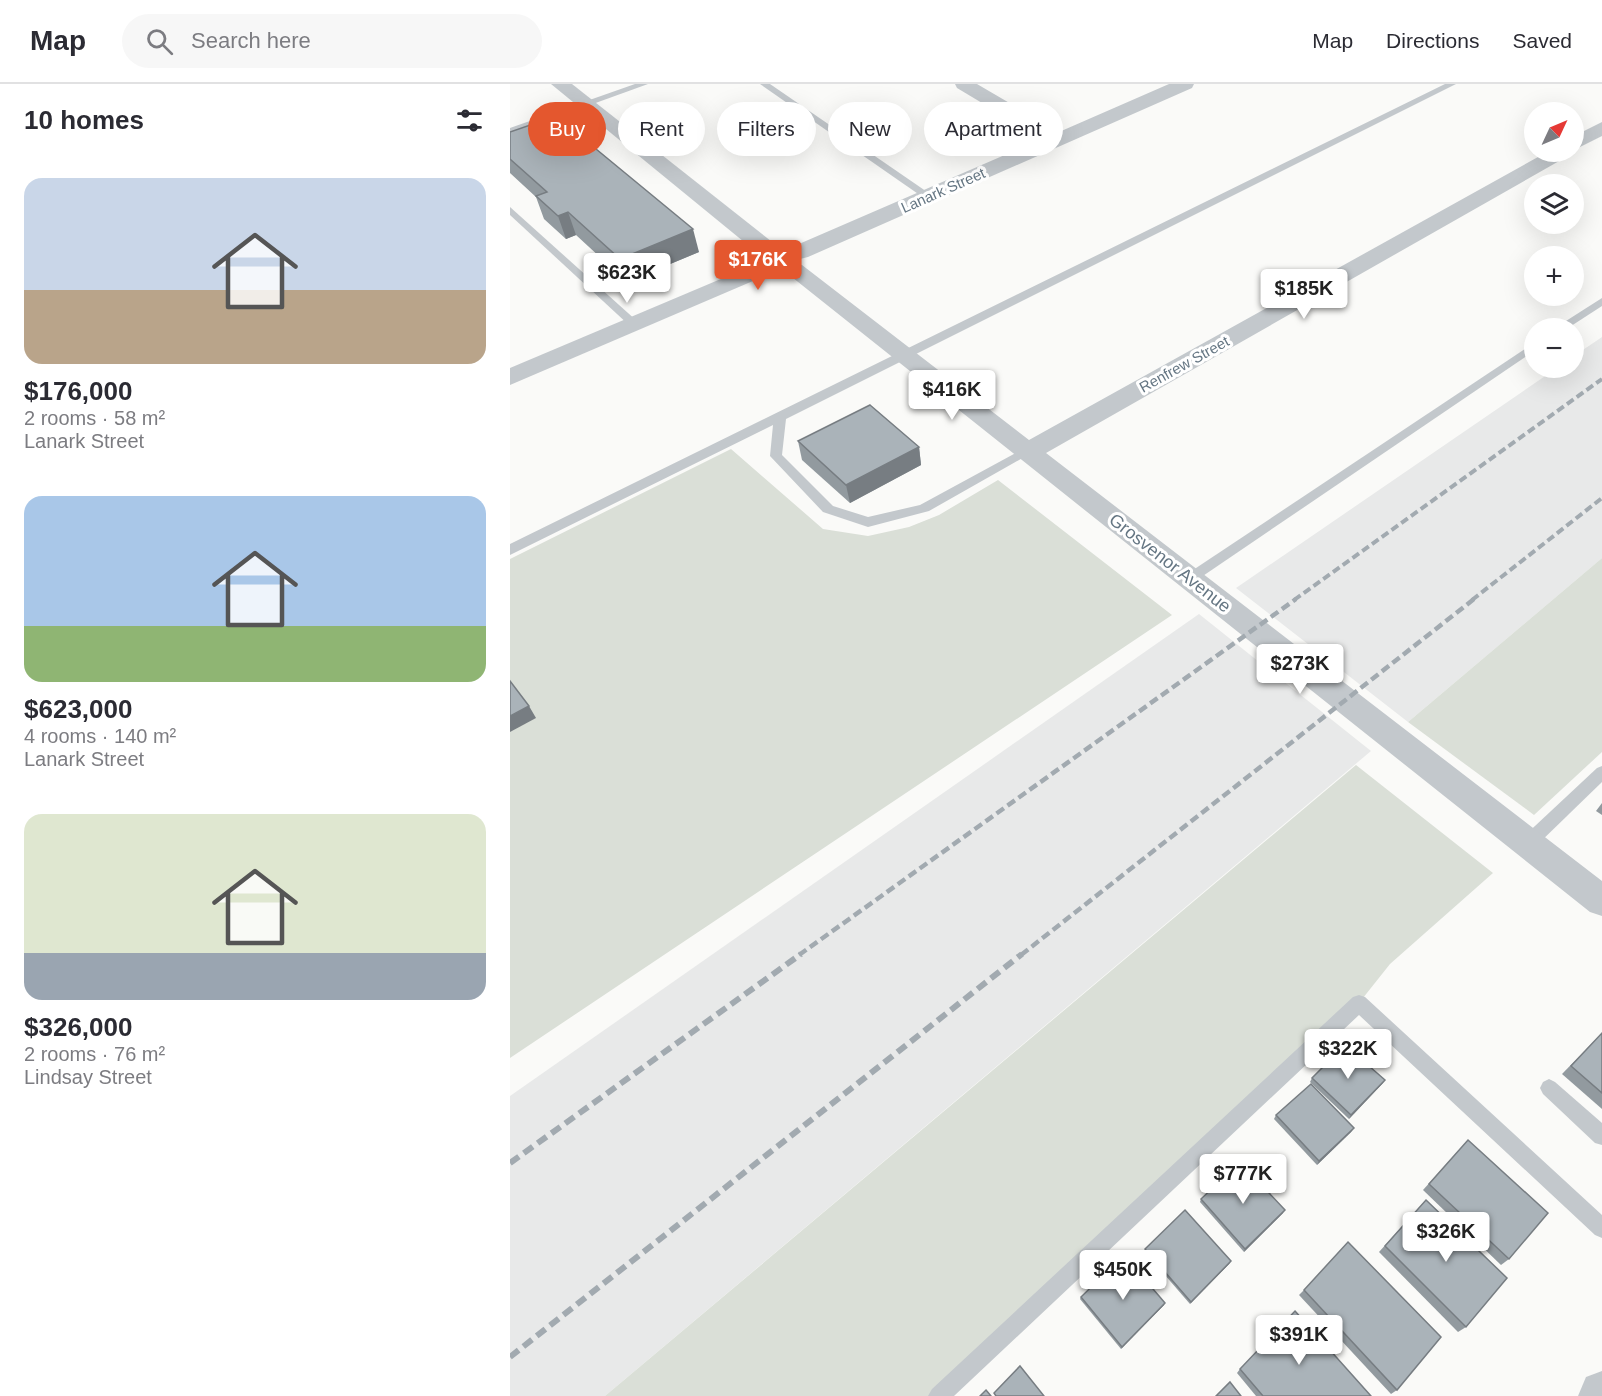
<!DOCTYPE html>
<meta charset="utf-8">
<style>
:root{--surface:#fff;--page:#f7f7f7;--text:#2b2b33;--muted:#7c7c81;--line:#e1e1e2;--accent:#e4572e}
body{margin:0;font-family:Helvetica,sans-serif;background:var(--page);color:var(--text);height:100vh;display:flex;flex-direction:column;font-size:22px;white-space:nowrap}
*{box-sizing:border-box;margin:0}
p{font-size:20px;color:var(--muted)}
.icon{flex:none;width:33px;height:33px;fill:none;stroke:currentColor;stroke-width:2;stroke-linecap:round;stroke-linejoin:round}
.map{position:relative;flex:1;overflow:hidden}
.details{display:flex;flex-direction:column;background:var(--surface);width:510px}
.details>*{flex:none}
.guide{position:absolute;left:18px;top:18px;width:570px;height:54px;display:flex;gap:12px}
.needle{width:39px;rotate:46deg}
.controls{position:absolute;left:1014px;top:18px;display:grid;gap:12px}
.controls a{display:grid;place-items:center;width:60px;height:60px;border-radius:50%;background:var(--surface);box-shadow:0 6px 24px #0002;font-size:30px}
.price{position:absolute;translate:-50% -51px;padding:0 14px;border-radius:6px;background:#fff;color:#222;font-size:20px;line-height:39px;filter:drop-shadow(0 2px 3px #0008)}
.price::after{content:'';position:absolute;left:50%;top:36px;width:18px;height:14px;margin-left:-9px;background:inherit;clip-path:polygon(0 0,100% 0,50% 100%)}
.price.current{background:var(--accent);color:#fff}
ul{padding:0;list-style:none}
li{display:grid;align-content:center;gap:12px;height:318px;padding:0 24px}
li span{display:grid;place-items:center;height:186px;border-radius:18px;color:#555}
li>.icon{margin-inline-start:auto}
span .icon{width:108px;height:108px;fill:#fffc;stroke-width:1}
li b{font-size:26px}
h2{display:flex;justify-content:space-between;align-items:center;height:72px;padding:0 24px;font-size:26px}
.chip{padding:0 21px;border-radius:27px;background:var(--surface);box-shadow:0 6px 24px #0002;font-size:21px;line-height:54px}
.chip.current{background:var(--accent);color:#fff}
header{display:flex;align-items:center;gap:36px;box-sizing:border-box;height:84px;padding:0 30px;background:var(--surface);border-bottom:2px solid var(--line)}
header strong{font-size:28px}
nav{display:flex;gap:33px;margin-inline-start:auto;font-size:21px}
.search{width:420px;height:54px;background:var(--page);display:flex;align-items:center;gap:15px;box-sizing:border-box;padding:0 21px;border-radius:33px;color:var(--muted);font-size:22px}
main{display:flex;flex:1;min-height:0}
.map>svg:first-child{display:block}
</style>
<header>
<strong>Map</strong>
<div class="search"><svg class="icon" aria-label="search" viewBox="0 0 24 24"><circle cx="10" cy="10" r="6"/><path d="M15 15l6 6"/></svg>Search here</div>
<nav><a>Map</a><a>Directions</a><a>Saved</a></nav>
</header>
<main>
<section class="details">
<h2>10 homes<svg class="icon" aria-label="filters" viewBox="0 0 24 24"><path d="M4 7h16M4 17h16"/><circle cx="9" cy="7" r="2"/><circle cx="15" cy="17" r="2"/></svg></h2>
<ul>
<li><span style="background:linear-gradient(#c9d6e8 60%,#b9a48a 0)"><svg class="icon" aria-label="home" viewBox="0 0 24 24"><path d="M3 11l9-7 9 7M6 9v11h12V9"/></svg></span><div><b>$176,000</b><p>2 rooms · 58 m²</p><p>Lanark Street</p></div></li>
<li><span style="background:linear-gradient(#a9c7e8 70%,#8fb573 0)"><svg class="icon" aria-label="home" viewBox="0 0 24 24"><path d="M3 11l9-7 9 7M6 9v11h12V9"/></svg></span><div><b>$623,000</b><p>4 rooms · 140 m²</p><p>Lanark Street</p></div></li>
<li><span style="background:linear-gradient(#dfe7d0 75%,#9aa5b1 0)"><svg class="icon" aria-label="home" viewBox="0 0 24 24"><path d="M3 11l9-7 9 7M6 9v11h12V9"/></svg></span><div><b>$326,000</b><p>2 rooms · 76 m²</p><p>Lindsay Street</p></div></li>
</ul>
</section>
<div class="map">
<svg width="1092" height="1312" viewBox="0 0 1092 1312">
<rect width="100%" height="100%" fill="#fafaf8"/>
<g fill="#e8e9e9">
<polygon points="1092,253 1092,474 898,638 726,504 1047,284 1064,284 1064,272"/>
<polygon points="689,530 861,667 95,1312 0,1312 0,1012"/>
</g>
<g fill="#dadfd7">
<polygon points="221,365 313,445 358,452 399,443 429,431 488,396 662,531 0,974 0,475"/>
<polygon points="1092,474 1092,668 1024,731 898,638"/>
<polygon points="846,681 983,789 880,880 849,919 429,1312 95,1312"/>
</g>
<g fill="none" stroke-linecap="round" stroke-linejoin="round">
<g fill="#c3c8cc" fill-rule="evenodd">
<polygon points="125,0 138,0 0,50 0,44"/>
<polygon points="250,0 260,0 423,112 414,114"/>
<polygon points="935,0 946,0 276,335 272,371 323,422 358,433 410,421 513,365 517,364 523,368 419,427 358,443 313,428 260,372 263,341 0,471 0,460"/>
<polygon points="0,123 128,238 128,242 120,242 0,131"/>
<polygon points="1092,214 1092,222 1058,244 1045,244"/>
<polygon points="1024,259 1024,267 684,498 674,498 672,495 674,492"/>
<polygon points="1092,682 1092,698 1024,764 1018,766 1012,764 1010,759 1012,754 1087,684"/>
<polygon points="849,911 855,913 1092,1131 1092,1154 1085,1151 849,931 444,1312 418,1312 422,1305 843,913"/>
<polygon points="1039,995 1045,998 1092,1039 1092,1061 1085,1059 1033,1010 1030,1004 1033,998"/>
</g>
<g fill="#c3c8cc" fill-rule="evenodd">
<polygon points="41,0 62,0 266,161 269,166 266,171 258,173 250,171"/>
<polygon points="445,0 467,0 549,48 659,0 684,0 682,4 298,173 290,175 282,173 279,168 282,163 532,55 447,4"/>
<polygon points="1092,38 1092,52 1064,66 1064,52"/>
<polygon points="1037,68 1061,68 1058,72 536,369 1092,797 1092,832 1080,828 273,186 276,181 284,179 292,181 519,356"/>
<polygon points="251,178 259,180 262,185 259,190 0,301 0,284"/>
<polygon points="1092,1287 1092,1312 1068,1312 1076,1293"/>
</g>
<g stroke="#a2aab0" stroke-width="4" stroke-dasharray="8 4" stroke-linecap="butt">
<polyline points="784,516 1092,295"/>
<polyline points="962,516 1092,414"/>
</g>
<g stroke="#a2aab0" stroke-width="4.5" stroke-dasharray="9 4.5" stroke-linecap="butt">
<polyline points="289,871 786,515"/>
<polyline points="511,871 964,515"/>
</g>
<g stroke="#a2aab0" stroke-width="6" stroke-dasharray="11 6" stroke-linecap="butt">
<polyline points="0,1079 291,870"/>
<polyline points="0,1273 512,870"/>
</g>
</g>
<g fill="#929a9f">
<polygon points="0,48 189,168 117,198 66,151 56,155 34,135 26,113 0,89"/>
<polygon points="288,357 409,363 411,381 340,419 292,376"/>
<polygon points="1092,719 1092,731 1086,727"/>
<polygon points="1092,949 1092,1025 1052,990"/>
<polygon points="802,994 875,996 872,1000 839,1035 800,998"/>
<polygon points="766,1031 844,1044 841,1048 807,1081 764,1035"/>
<polygon points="958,1056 999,1175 991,1181 913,1106"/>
<polygon points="691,1115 773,1129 734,1168 690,1118"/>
<polygon points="916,1116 956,1243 948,1248 869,1168"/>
<polygon points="635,1165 721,1177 719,1180 680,1220 635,1168"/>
<polygon points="794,1206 887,1306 881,1310 789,1211"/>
<polygon points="571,1213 654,1221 611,1265 570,1215"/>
<polygon points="730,1285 861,1312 746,1312 727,1289"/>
</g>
<g fill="#777d82">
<polygon points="58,128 66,151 56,155 48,132"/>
<polygon points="183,145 189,168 117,198 110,175"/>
<polygon points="409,363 411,381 340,419 336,401"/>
<polygon points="19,622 26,634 0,648 0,632"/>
<polygon points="875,996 872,1000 839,1035 841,1031"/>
<polygon points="844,1044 841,1048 807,1081 809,1077"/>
<polygon points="775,1126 773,1129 734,1168 735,1165"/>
<polygon points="721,1177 719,1180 680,1220 681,1218"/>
<polygon points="655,1219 654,1221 611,1265 612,1263"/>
</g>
<g fill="#aab3b9" stroke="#777d82" stroke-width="1.5">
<polygon points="46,32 183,145 110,175 58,128 48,132 26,112 37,108 0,75 0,48"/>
<polygon points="360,321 409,363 336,401 288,357"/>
<polygon points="0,597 19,622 0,632"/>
<polygon points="1092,949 1092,1009 1061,982"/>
<polygon points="835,961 875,996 841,1031 802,994"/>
<polygon points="801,1000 844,1044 809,1077 766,1031"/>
<polygon points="958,1056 1038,1129 999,1175 919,1100"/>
<polygon points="730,1078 775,1126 735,1165 691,1115"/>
<polygon points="916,1116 997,1194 956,1243 875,1162"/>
<polygon points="675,1126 721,1177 681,1218 635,1165"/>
<polygon points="838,1158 931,1253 887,1306 794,1206"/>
<polygon points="614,1171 655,1219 612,1263 571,1213"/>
<polygon points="785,1227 861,1312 753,1312 730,1285"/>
<polygon points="510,1282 534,1312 486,1312 484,1309"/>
<polygon points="720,1298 731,1312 706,1312"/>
<polygon points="476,1306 481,1312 470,1312"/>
</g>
<g text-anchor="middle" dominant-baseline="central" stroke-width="6" stroke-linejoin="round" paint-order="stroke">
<g font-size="15" fill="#657683" stroke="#fff">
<text transform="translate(433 106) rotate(-24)">Lanark Street</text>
<text transform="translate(674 280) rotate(-29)">Renfrew Street</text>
</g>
<g font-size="18" fill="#657683" stroke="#fff">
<text transform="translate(660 479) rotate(38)">Grosvenor Avenue</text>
</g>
</g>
</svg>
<div class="controls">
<a><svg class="needle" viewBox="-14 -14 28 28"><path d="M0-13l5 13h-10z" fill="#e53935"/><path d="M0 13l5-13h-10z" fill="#7c7c81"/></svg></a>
<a><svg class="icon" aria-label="layers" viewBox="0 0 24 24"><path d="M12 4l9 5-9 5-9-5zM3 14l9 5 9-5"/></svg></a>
<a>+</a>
<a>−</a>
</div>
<b class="price current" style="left:248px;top:207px">$176K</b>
<b class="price" style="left:117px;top:220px">$623K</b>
<b class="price" style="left:794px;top:236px">$185K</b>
<b class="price" style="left:442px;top:337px">$416K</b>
<b class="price" style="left:790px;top:611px">$273K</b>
<b class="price" style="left:838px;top:996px">$322K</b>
<b class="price" style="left:733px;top:1121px">$777K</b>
<b class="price" style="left:936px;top:1179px">$326K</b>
<b class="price" style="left:613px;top:1217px">$450K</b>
<b class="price" style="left:789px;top:1282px">$391K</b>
<div class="guide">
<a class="chip current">Buy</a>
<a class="chip">Rent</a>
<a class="chip">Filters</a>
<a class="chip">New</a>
<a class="chip">Apartment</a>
</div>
</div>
</main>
